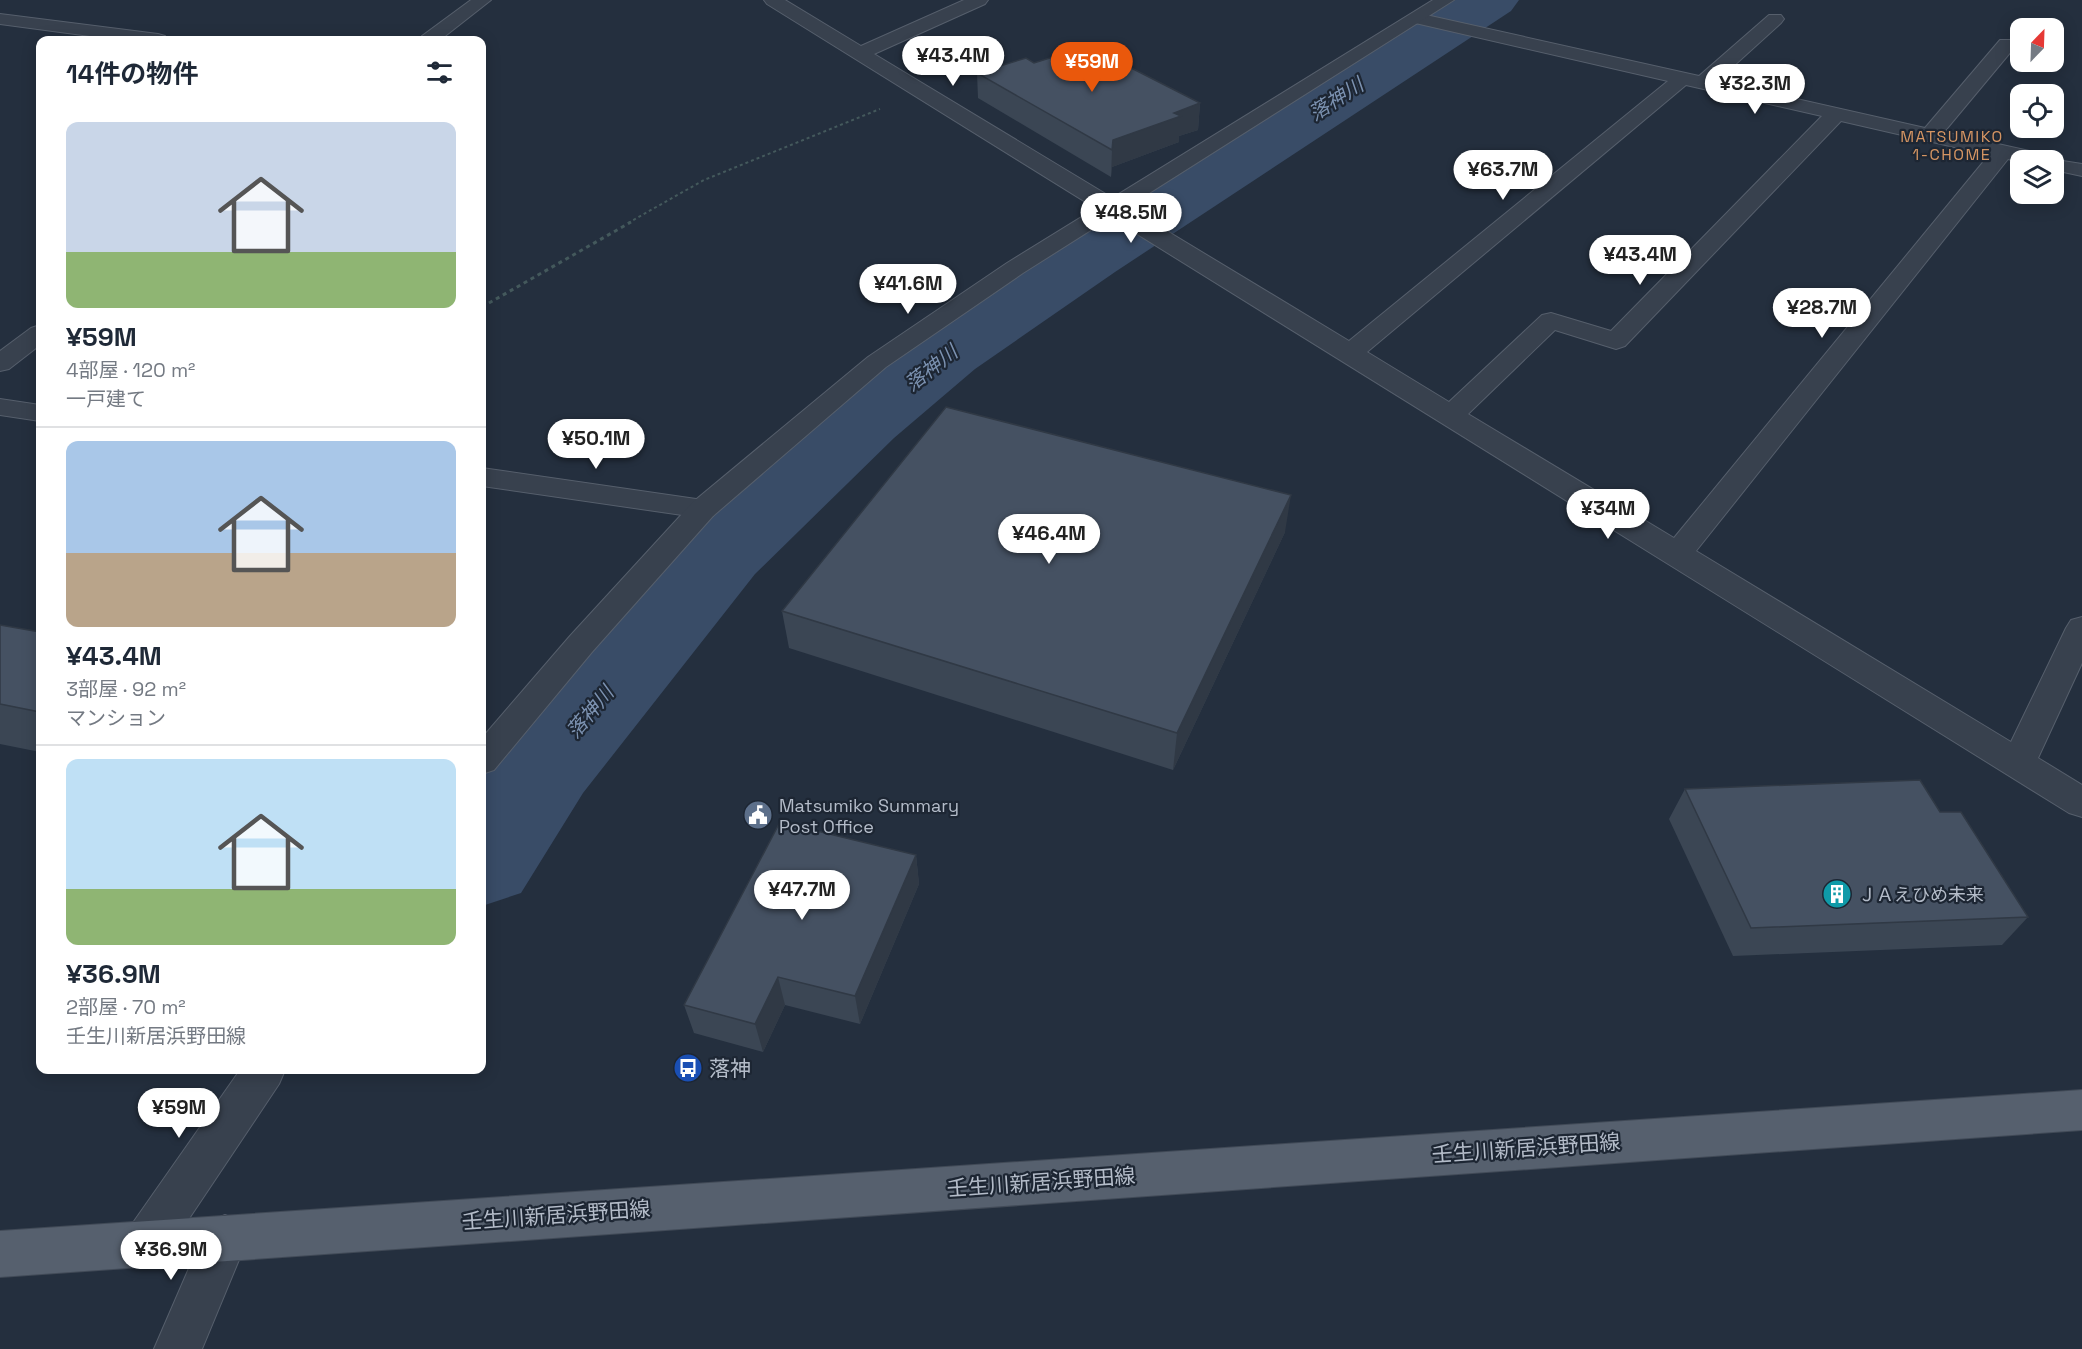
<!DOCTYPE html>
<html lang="ja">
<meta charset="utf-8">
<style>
:root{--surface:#fff;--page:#f2f2f3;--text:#1f2937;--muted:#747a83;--line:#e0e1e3;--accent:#ea580c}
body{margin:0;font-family:"Space Grotesk","Noto Sans JP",sans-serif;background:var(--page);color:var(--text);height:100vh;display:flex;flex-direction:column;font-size:22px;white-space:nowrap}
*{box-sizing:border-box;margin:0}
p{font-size:20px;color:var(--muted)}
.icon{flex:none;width:33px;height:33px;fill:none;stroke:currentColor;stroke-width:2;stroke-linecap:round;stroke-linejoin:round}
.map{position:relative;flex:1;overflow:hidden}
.panel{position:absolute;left:36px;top:36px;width:450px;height:1038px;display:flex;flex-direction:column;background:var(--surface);border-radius:12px;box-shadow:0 3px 15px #0003}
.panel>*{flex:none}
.needle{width:39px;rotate:23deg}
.controls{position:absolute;left:2010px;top:18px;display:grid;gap:12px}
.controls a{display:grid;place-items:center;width:54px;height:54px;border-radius:12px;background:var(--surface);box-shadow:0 3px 15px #0003;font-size:30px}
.price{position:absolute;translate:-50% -51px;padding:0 14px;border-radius:21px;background:#fff;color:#222;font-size:20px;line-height:39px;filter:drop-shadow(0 2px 3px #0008)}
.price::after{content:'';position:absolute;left:50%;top:36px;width:18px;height:14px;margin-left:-9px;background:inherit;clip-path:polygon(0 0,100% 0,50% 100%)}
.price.active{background:var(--accent);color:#fff}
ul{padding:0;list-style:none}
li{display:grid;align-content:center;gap:12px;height:318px;padding:0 30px}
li+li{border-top:2px solid var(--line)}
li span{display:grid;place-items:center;height:186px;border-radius:12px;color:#555}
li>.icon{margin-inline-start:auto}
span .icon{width:108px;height:108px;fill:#fffc;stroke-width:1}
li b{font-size:26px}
h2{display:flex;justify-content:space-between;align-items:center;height:72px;padding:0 30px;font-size:26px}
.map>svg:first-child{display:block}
</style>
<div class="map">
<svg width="2082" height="1349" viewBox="0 0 2082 1349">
<rect width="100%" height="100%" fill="#242f3e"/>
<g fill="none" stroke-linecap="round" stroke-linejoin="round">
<polygon fill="#394c67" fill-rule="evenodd" points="1455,0 1519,0 1511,11 1115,272 975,369 894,438 755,574 583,793 521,893 482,906 482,775 509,737 691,532 836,404 921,337 1065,242"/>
<g stroke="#565f6c" stroke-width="2">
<g id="minor">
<polygon points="471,0 491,0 440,40 420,40 422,36"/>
<path d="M764,0H785L861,46L964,0H988L985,4L874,54L1349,341L1668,81L1411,22L1408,18L1411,14L1417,13L1699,76L1769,15H1781L1784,19L1781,23L1717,81L1925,128L2000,40H2014L2016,44L2014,48L1944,132L2048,155L2050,159L2082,164V176L2054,170V160L2020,162L2008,159L1696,551L2011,742L2066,628L2071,620L2082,617V663L2038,758L2082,785V817L2069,813L767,4ZM1686,85L1822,116L1611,331L1551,313L1542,315L1449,402L1367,352ZM1841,121L1989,155L1674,538L1468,414L1555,330L1616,349L1625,346Z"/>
<polygon points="0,14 158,34 165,36 167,40 120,40 0,24"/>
<polygon points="40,325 40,345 9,369 0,371 0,351 31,328"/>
<polygon points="0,399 40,405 40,421 0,415"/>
<polygon points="482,468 703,500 713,502 718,509 713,516 703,518 482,486"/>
<polygon points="225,1215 241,1222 248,1238 202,1349 154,1349 209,1222"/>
</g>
</g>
<g stroke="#565f6c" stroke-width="2">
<g id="tertiary">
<polygon points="1433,0 1454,0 1023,273 886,367 713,516 592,652 494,770 482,774 482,738 570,636 693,502 868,357 1007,263"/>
<polygon points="240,1070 285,1070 279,1084 162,1259 146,1266 130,1259 123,1243 130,1227"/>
</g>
</g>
<g stroke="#414a57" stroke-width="2">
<polygon id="primary" points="2082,1090 2082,1130 0,1277 0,1231"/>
</g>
<polyline stroke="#44595c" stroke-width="2" stroke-dasharray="3 3" stroke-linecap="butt" points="628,223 704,180 880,109"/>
<polyline stroke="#44595c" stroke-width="3" stroke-dasharray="4 4" stroke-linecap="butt" points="482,307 631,222"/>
<use href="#minor" fill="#38414e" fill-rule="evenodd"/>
<use href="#tertiary" fill="#38414e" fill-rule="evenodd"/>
<use href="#primary" fill="#56606e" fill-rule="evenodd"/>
</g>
<g fill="#3b4654">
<polygon points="1034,63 1200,103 1198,130 1179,136 1179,142 1112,167 1111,177 978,98 977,73"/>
<polygon points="1285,532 1173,770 789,648 782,611"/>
<polygon points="0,625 40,632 40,752 0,744"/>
<polygon points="1685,789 1940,812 2028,917 2002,945 1733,956 1669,819"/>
<polygon points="916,855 919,884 860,1024 785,1005 763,1052 694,1033 684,1005"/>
</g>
<g fill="#303945">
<polygon points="1200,103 1198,130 1179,136 1179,142 1112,167 1111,177 1112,150 1113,140 1174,113"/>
<polygon points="1291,495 1285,532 1173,770 1177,733"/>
<polygon points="916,855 919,884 860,1024 855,996"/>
<polygon points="778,977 785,1005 763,1052 755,1024"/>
</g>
<g fill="#455162" stroke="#303945" stroke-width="1.5">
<polygon points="1088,46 1200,103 1174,113 1181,116 1113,140 1112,150 977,73 1026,58 1034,63"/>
<polygon points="946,407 1291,495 1177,733 782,611"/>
<polygon points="0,625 40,632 40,712 0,704"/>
<polygon points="1920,780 1940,812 1961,812 2028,917 1751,928 1685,789"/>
<polygon points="780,822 916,855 855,996 778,977 755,1024 684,1005"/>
</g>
<defs>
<g id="civic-disc" transform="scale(1.5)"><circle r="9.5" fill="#5c6f8a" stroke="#1d2633"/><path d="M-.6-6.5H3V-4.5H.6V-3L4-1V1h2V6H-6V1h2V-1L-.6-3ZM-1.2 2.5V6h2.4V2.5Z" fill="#fff"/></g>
<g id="building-disc" transform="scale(1.5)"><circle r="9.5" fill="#0f9aa8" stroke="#1d2633"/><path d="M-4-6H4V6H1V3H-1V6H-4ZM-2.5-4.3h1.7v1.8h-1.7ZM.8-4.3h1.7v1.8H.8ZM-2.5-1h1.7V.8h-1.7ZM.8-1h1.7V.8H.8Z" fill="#fff"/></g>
<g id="bus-disc" transform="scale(1.5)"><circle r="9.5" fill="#1a4fb4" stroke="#1d2633"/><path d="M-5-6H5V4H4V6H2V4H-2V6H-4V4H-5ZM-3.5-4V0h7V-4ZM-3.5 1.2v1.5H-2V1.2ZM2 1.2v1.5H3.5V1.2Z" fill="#fff"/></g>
</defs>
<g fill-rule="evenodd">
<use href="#civic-disc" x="758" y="815"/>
<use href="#building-disc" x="1837" y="894"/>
<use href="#bus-disc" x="688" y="1068"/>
</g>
<g text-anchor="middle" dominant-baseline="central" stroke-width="4.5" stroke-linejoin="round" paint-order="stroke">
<g font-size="16" letter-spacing="1.5" fill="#d59563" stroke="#1d2633">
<text x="1952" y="136">MATSUMIKO<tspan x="1952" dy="18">1-CHOME</tspan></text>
</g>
<g font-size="18" fill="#b4bcc9" stroke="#1d2633" text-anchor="start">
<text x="779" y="805">Matsumiko Summary<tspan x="779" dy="21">Post Office</tspan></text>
<text x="1858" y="894">ＪＡえひめ未来</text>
</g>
<g font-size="20" font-style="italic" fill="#7c92b1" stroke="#1d2633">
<text transform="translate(1336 99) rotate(-33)">落神川</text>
<text transform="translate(931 368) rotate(-38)">落神川</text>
<text transform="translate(590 712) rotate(-50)">落神川</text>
</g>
<g font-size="21" fill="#b4bcc9" stroke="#1d2633" text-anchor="start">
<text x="709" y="1068">落神</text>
</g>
<g font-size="21" fill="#b4bcc9" stroke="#1d2633">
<text transform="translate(1526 1148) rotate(-4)">壬生川新居浜野田線</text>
<text transform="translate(1041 1182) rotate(-4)">壬生川新居浜野田線</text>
<text transform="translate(556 1215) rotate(-4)">壬生川新居浜野田線</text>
</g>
</g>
</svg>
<div class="controls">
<a><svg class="needle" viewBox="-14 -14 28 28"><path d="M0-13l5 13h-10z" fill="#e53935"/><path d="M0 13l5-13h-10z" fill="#747a83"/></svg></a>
<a><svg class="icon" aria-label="locate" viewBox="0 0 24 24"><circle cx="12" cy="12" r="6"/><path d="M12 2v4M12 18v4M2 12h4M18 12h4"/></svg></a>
<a><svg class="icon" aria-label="layers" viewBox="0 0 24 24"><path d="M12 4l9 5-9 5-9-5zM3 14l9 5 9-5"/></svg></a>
</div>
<b class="price" style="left:953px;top:87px">¥43.4M</b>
<b class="price active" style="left:1092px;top:93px">¥59M</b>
<b class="price" style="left:1755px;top:115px">¥32.3M</b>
<b class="price" style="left:1503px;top:201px">¥63.7M</b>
<b class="price" style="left:1131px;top:244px">¥48.5M</b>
<b class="price" style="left:1640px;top:286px">¥43.4M</b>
<b class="price" style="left:908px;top:315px">¥41.6M</b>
<b class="price" style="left:1822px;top:339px">¥28.7M</b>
<b class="price" style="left:596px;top:470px">¥50.1M</b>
<b class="price" style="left:1608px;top:540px">¥34M</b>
<b class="price" style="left:1049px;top:565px">¥46.4M</b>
<b class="price" style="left:802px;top:921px">¥47.7M</b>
<b class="price" style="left:179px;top:1139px">¥59M</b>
<b class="price" style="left:171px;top:1281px">¥36.9M</b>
<section class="panel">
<h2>14件の物件<svg class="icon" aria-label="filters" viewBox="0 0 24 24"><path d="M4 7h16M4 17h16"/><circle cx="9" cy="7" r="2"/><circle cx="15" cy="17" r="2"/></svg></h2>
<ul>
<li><span style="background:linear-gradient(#c9d6e8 70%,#8fb573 0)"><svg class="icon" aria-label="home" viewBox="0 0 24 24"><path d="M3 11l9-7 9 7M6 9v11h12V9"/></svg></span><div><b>¥59M</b><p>4部屋 · 120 m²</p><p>一戸建て</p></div></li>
<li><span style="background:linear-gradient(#a9c7e8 60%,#b9a48a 0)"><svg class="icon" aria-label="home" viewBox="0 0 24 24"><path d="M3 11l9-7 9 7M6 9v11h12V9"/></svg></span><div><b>¥43.4M</b><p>3部屋 · 92 m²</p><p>マンション</p></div></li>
<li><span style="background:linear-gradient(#bfe0f5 70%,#8fb573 0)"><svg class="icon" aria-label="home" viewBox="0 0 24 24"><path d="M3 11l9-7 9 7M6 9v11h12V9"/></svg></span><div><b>¥36.9M</b><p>2部屋 · 70 m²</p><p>壬生川新居浜野田線</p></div></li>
</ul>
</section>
</div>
